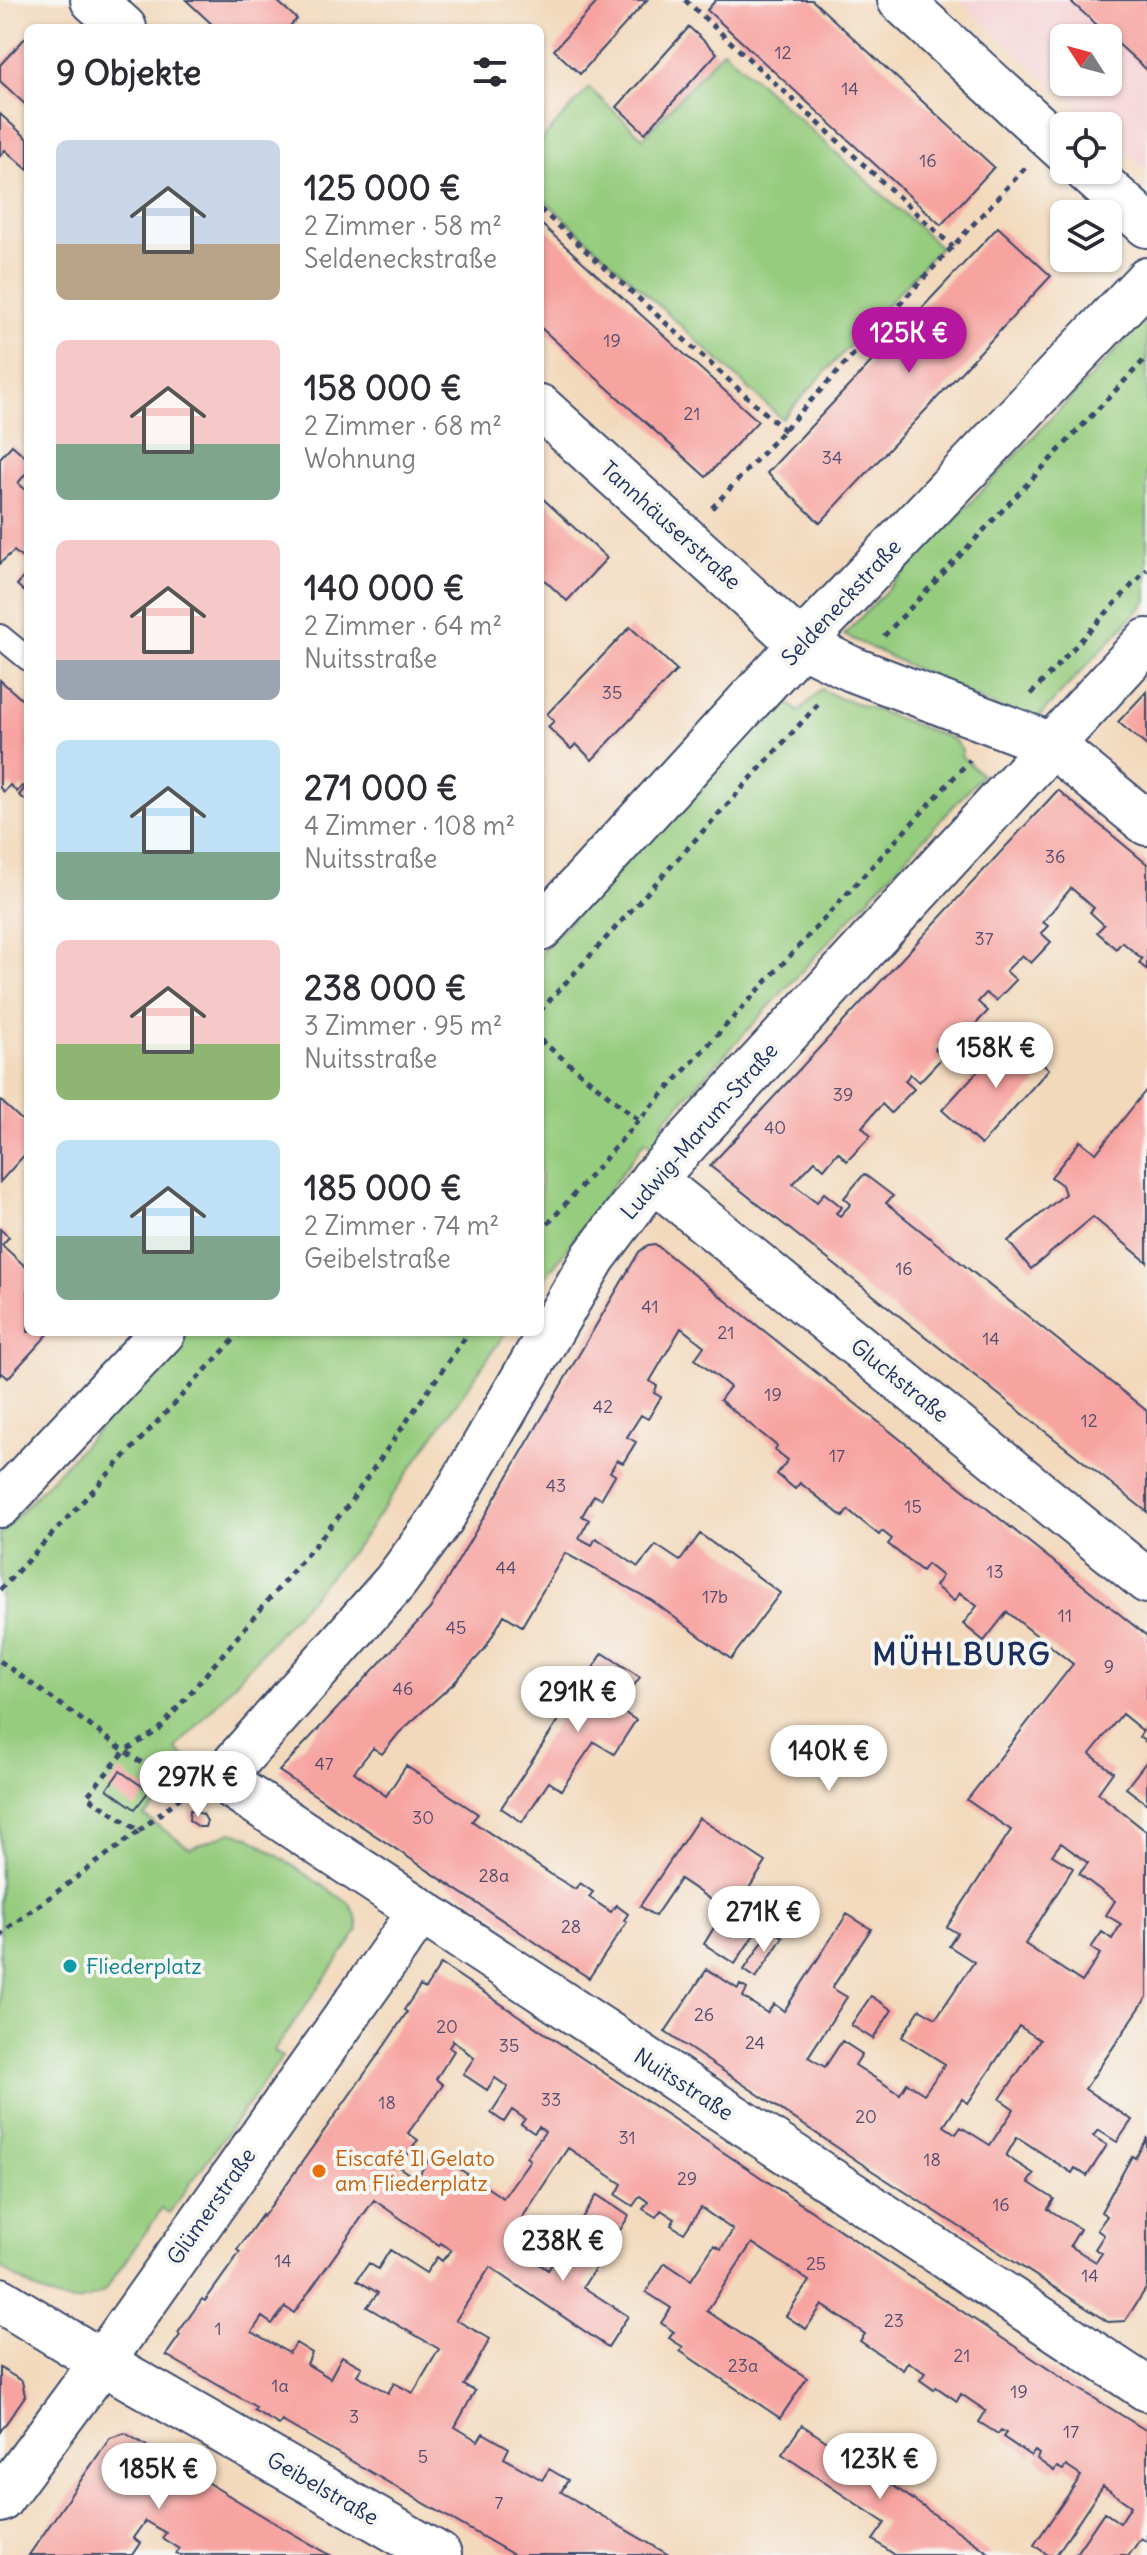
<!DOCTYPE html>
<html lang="de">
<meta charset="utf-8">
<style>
:root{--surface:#fff;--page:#f2f2f3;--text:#2b2b33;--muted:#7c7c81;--accent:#b5179e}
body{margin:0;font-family:Delius,sans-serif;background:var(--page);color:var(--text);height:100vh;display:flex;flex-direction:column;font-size:30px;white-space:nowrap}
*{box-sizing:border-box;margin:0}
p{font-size:26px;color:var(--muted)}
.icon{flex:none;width:44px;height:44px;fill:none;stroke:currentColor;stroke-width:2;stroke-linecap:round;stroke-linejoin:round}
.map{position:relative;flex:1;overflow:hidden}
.sheet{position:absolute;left:24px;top:24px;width:520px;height:1312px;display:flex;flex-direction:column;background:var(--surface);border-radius:12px;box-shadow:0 2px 6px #0004}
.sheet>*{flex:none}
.needle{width:52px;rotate:306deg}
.fabs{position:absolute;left:1050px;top:24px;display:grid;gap:16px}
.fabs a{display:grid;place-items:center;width:72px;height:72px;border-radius:12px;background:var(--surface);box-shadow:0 2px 6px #0004;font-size:40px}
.price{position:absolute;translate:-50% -68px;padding:0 18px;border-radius:28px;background:#fff;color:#222;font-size:26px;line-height:52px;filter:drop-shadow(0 2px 4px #0008)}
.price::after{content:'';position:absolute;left:50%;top:48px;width:24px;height:18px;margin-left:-12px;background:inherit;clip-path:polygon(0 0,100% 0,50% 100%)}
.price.current{background:var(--accent);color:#fff}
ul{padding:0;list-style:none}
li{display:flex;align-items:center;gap:24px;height:200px;padding:0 32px}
li span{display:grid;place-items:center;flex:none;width:224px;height:160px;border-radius:12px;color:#555}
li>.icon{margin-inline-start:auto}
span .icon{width:96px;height:96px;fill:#fffc;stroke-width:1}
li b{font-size:34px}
h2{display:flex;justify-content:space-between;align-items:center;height:96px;padding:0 32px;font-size:34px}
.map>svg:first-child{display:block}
</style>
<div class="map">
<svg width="1147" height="2555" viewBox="0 0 1147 2555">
<rect width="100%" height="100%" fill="#f6f6f2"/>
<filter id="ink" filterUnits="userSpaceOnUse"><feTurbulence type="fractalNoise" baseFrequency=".0125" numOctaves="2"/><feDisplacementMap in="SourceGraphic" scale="16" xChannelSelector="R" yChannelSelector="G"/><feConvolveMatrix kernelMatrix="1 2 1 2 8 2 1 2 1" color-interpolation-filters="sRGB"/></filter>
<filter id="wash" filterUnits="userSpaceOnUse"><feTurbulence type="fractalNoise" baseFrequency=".006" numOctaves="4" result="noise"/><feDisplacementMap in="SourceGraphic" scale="32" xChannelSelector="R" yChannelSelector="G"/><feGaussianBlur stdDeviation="1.8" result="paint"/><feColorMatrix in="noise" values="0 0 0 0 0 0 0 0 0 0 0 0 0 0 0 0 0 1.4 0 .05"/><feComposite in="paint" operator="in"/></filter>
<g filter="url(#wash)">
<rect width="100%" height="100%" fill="#f3d9bc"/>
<path fill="#f7cfd4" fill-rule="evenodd" d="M959,0H1147V171L1108,136V126H1097ZM1064,38H1108V82H1064Z"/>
<g fill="#96cc7e" stroke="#587e6e" stroke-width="2">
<polygon points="723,50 940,247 782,419 540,196 540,142 589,88 643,138"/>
<polygon points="1147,318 1147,601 1032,724 844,635"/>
<polygon points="821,689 841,699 851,701 953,739 962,750 961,756 982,775 662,1123 668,1132 655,1147 645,1141 540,1285 540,953 779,695 799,712"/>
<path d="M189,1332H506L360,1542L176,1749L200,1771L178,1782L163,1800L144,1816L190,1848L232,1832L248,1836L350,1904L356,1915L358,1931L274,2051L282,2057L169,2213L162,2209L104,2291C68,2318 33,2287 0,2268V1534Z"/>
</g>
<g id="blocks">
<g fill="#f7a4a1" fill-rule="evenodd">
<polygon points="186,0 276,0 297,19 288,28 216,28"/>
<polygon points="599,0 647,0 580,74 554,50"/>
<polygon points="716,0 812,0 994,167 941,225 707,10"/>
<polygon points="1069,0 1147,0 1147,70 1116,42"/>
<polygon points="689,27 717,53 645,133 617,107"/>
<polygon points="28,35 28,107 0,81 0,65"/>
<polygon points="0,114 28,139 28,170 5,150 0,156"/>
<polygon points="540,223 758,421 706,477 540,327"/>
<polygon points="998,227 1051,276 820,523 767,473"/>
<polygon points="12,445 28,459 28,471 18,483 28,492 28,563 14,551 0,563 0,458"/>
<polygon points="540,496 607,558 567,601 540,576"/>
<polygon points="28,572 28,595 17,585"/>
<polygon points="630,627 677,670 592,760 576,744 571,749 548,727 554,721 547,714"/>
<polygon points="0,680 28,705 28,802 19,795 25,788 22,786 17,792 10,785 4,792 0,788"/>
<polygon points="1147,691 1147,746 1118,722"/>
<polygon points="1058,790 1147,864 1147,970 1139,963 1142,959 1122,942 1116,949 1097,932 1104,925 1090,912 1094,908 1071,888 1043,922 1048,926 1041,933 1051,942 1031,963 1022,955 1006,971 1016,980 996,1001 986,993 978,1002 988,1011 965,1035 955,1026 935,1049 943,1057 919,1082 910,1074 905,1081 914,1089 891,1113 882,1104 862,1127 871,1136 847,1161 838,1152 824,1169 815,1161 793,1184 817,1202 824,1193 842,1207 836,1213 840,1216 851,1204 844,1198 864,1174 893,1196 886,1203 1147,1411 1147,1512 710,1166"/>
<polygon points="1011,1035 1049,1069 981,1145 942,1110"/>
<polygon points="1147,1089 1147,1262 1093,1217 1031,1269 1008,1241 1065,1194 1062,1185 1051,1177 1080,1141 1096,1153"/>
<polygon points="0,1100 28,1126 28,1151 0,1182"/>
<polygon points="0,1229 9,1237 2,1245 28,1269 28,1332 50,1332 8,1378 2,1373 0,1375"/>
<path d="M655,1244L1147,1636V1743L1139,1737L1143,1731L1122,1714L1090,1754L1113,1772L1098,1793L1147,1832V1997L1085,2089L1132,2120L1117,2142L1098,2130L1093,2136L1107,2145L1087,2176L1075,2168L1072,2173L1017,2137L1006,2156L1034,2174L1028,2182L1054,2199L1048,2209L1080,2229L1070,2246L1096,2262L1102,2253L1095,2249L1104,2235L1097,2230L1107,2216L1101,2212L1132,2156L1135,2158L1147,2139V2287L1125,2321L1108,2322L874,2172L665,2032L707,1969L738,1989L740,1985L747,1989L743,1997L767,2013L774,2004L784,2011L847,1914L871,1929L832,1988L847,1997L808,2057L825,2067L842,2041L862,2054L855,2065L900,2094L907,2083L924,2094L945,2064L902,2037L920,2009L936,2018L974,1962L949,1946L957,1933L947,1927L1011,1830L967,1800L1073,1664L1007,1612L984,1641L963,1624L977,1606L960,1593L954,1601L935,1586L942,1576L927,1564L922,1571L888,1544L892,1539L882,1531L879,1535L848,1510L843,1517L800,1483L795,1489L777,1474L788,1460L775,1450L777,1446L720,1400L730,1387L695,1359L704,1346L681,1328L650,1381L657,1386L654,1393L661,1397L648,1419L641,1415L627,1437L636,1442L623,1463L617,1460L610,1472L615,1475L601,1499L594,1495L582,1516L589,1520L579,1538L592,1545L596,1538L638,1567L656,1545L680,1561L700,1534L780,1593L731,1659L651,1600L565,1553L522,1626L504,1615L485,1649L454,1683L399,1733L382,1754L373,1748L354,1772L386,1796L406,1766L478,1814L472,1821L552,1875L575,1889L580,1883L593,1892L589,1897L611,1912L616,1905L628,1914L624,1920L627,1922L589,1978L279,1771L430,1609L639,1252L648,1245ZM1061,1843L1088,1863L1079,1874L1115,1901L1106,1915L1121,1924L1112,1939L1102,1932L1091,1948L1100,1954L1082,1982L1025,1944L1073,1868L1052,1855ZM1019,2026L1040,2040L1000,2099L1014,2109L990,2145L961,2127L956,2134L944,2126L962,2099L968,2103Z"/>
<polygon points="603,1653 640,1677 618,1709 636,1720 614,1754 594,1742 561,1790 549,1782 522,1822 501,1808"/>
<polygon points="1147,1761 1147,1804 1126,1788"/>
<polygon points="120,1771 149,1791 135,1809 107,1789"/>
<polygon points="190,1810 203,1814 207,1821 205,1827 199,1827 189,1820"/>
<polygon points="699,1818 766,1862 732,1914 680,1879 655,1916 640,1906"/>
<polygon points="748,1913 762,1922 735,1964 704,1944 715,1926 732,1937"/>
<polygon points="771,1929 783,1937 756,1978 744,1970"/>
<path d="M441,1964L1065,2380L1147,2431V2542L1141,2538L1129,2555H1075L1104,2512L1120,2523L1131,2506L1103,2486L1056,2555H1048L1034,2545L1081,2476L1066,2466L1063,2470L1057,2467L1054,2471L1037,2459L1039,2454L1035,2451L1031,2456L1003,2437L1006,2433L1001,2430L998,2434L979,2422L986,2411L961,2394L957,2401L936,2387L934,2390L920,2380L925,2373L908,2362L903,2370L860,2341L865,2334L822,2305L806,2329L786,2316L809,2281L752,2243L707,2311L807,2378L780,2418L680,2351L683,2347L669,2338L674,2332L661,2323L671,2308L646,2292L665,2263L691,2280L714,2245L721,2249L733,2230L701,2208L684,2233L671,2225L675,2219L661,2210L656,2217L643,2209L648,2202L640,2196L633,2206L616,2195L622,2184L568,2148L507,2241L548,2270L597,2195L629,2216L583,2287L628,2316L608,2347L490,2267L456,2320L490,2339L464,2385L475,2391L455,2427L478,2441L483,2433L509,2448L504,2458L542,2480L549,2469L568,2480L561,2492L669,2555H514L282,2421L279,2425L254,2410L256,2407L166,2355L180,2335L178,2333L202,2299L205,2301L240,2252L237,2250L262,2215L263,2217L385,2045L407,2012L404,2010L420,1986L425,1989ZM453,2040L474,2058L463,2074L487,2090L495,2078L508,2087L491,2113L504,2122L512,2110L525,2119L521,2124L534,2133L539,2127L545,2132L526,2157L530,2160L503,2198L434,2152L416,2179L399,2167L418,2140L408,2133L443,2085L436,2079L454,2051L449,2047ZM374,2200L439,2245L441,2243L451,2250L442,2261L437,2257L426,2273L390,2250L378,2269L369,2263L357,2280L378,2293L367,2307L439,2349L413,2393L394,2383L388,2393L357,2375L362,2367L342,2356L330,2378L307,2364L312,2353L296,2343L289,2353L252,2332L262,2317L272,2324L285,2307L294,2313Z"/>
<polygon points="871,1996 892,2010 873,2039 851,2025"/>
<polygon points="0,2368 22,2381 25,2396 0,2432"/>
<polygon points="802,2425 905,2494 992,2555 895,2555 873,2540 885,2523 782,2454"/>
<polygon points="125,2433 278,2525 330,2555 180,2555 176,2553 179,2549 162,2538 166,2533 145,2521 133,2538 140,2543 132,2555 29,2555 110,2438"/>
</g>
</g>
</g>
<g filter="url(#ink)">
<use href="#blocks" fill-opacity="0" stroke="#3b486c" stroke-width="2"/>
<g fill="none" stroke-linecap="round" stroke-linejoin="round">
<g stroke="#3b486c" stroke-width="26">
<polyline id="service" points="0,636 28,659"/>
</g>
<g stroke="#3b486c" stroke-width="48">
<g id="minor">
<polyline points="93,0 124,28"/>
<polyline points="900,0 1064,150"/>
<polyline points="1086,170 1147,225"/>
<polyline points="540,407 801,644 852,669 1052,745 1147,823"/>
<polyline points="1147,641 653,1179 594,1257 442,1518 395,1582 221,1779 1147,2389"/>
<polyline points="540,929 801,644 1147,280"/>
<polyline points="653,1179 1147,1581"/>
<polyline points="0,1505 163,1332"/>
<polyline points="0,2300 102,2362 439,2555"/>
<polyline points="0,2500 102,2362 421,1911"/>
</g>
</g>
<g stroke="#3b486c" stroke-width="5" stroke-dasharray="6 6" stroke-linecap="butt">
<polyline points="685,0 953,247"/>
<polyline points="540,209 785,431"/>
<polyline points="712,508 1025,168"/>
<polyline points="884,636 1147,357"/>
<polyline points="1031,694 1147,569"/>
<polyline points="540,1011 821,701"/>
<polyline points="540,1040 641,1122"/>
<polyline points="540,1233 639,1120 970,760"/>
<polyline points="0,1590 241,1332"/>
<polyline points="0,1661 157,1774 166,1785 181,1796"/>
<polyline points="139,1831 182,1796"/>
<polyline points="0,1937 11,1926 139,1831 87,1796 125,1751 159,1730 346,1508 469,1332"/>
</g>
<use href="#service" stroke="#fff" stroke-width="22"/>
<use href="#minor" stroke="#fff" stroke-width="44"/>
</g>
</g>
<circle fill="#0f9aa8" stroke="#f6f6f2" stroke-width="3" cx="70" cy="1966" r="8"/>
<circle fill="#e8710a" stroke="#f6f6f2" stroke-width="3" cx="319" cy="2171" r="8"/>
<g text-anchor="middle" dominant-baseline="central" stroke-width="8" stroke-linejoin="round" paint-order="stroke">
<g font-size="18" fill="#524c6f">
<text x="783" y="52">12</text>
<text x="850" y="88">14</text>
<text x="928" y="160">16</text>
<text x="612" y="340">19</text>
<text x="692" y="413">21</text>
<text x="832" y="457">34</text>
<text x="612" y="692">35</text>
<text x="1055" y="856">36</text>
<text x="984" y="938">37</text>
<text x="843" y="1094">39</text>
<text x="775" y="1127">40</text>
<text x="904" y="1268">16</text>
<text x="650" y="1306">41</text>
<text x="726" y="1332">21</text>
<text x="991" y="1338">14</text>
<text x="773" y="1394">19</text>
<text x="603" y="1406">42</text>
<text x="1089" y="1420">12</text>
<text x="837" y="1455">17</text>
<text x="556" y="1485">43</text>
<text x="913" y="1506">15</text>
<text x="506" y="1567">44</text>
<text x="995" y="1571">13</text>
<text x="715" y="1596">17b</text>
<text x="1065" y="1615">11</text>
<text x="456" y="1627">45</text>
<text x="1109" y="1666">9</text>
<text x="403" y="1688">46</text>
<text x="324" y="1763">47</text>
<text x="423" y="1817">30</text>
<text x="494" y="1875">28a</text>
<text x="571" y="1926">28</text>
<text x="704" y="2014">26</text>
<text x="447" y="2026">20</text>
<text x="755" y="2042">24</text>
<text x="509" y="2045">35</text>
<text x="551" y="2099">33</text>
<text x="387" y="2102">18</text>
<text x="866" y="2116">20</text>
<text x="627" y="2137">31</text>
<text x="932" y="2159">18</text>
<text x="687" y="2178">29</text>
<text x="1001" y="2204">16</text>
<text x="283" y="2260">14</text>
<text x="816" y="2263">25</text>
<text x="1090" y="2275">14</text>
<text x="894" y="2320">23</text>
<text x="218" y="2328">1</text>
<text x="962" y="2355">21</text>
<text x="743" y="2365">23a</text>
<text x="280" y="2385">1a</text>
<text x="1019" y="2391">19</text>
<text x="354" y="2416">3</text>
<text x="1071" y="2431">17</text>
<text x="423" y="2456">5</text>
<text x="499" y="2502">7</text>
</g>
<g font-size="22" fill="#1b2f5e" stroke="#f6f6f2">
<text transform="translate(671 525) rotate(42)">Tannhäuserstraße</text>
<text transform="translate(841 602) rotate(-47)">Seldeneckstraße</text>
<text transform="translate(699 1131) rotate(-49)">Ludwig-Marum-Straße</text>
<text transform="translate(900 1380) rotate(39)">Gluckstraße</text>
<text transform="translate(684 2084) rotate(33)">Nuitsstraße</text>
<text transform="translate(211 2206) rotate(-55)">Glümerstraße</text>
<text transform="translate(323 2488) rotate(30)">Geibelstraße</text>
</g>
<g font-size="22" fill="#0d838f" stroke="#f6f6f2" text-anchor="start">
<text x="86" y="1966">Fliederplatz</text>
</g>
<g font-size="22" fill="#c56008" stroke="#f6f6f2" text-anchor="start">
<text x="335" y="2158">Eiscafé Il Gelato<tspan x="335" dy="25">am Fliederplatz</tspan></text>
</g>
<g font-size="30" font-weight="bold" letter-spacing="2" fill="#1b2f5e" stroke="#f6f6f2">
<text x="962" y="1654">MÜHLBURG</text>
</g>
</g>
</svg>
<div class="fabs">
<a><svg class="needle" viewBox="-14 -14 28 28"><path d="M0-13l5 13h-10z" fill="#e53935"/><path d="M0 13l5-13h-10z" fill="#7c7c81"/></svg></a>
<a><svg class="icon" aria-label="locate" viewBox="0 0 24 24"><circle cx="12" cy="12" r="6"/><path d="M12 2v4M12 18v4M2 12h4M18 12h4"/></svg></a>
<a><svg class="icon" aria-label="layers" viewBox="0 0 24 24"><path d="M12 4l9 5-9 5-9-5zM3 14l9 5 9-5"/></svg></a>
</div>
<b class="price current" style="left:909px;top:375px">125K €</b>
<b class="price" style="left:996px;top:1090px">158K €</b>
<b class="price" style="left:578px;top:1734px">291K €</b>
<b class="price" style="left:829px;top:1793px">140K €</b>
<b class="price" style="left:198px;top:1819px">297K €</b>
<b class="price" style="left:764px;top:1954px">271K €</b>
<b class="price" style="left:563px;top:2283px">238K €</b>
<b class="price" style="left:880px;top:2501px">123K €</b>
<b class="price" style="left:159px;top:2511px">185K €</b>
<section class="sheet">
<h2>9 Objekte<svg class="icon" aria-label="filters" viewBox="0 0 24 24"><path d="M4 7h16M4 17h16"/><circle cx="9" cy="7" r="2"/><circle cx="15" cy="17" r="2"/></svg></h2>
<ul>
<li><span style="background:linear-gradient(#c9d6e8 65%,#b9a48a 0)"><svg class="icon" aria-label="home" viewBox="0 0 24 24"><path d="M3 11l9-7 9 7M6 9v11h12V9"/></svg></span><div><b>125 000 €</b><p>2 Zimmer · 58 m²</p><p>Seldeneckstraße</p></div></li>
<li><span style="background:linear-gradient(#f6c9c9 65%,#7fa58c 0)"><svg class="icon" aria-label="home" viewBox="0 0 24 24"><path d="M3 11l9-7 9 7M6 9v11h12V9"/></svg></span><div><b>158 000 €</b><p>2 Zimmer · 68 m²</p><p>Wohnung</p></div></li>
<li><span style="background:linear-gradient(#f6c9c9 75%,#9aa5b1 0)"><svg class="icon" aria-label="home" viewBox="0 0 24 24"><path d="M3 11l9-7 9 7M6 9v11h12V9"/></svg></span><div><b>140 000 €</b><p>2 Zimmer · 64 m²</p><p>Nuitsstraße</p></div></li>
<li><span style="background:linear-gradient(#bfe0f5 70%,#7fa58c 0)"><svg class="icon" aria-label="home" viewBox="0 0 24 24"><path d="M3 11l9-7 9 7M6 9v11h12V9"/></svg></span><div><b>271 000 €</b><p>4 Zimmer · 108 m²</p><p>Nuitsstraße</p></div></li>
<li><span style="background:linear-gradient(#f6c9c9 65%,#8fb573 0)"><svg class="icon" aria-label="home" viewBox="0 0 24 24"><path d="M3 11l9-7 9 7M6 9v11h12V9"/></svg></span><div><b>238 000 €</b><p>3 Zimmer · 95 m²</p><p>Nuitsstraße</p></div></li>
<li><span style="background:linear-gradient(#bfe0f5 60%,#7fa58c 0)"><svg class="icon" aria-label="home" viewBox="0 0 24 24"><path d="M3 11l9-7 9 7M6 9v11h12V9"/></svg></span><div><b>185 000 €</b><p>2 Zimmer · 74 m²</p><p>Geibelstraße</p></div></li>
</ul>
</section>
</div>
